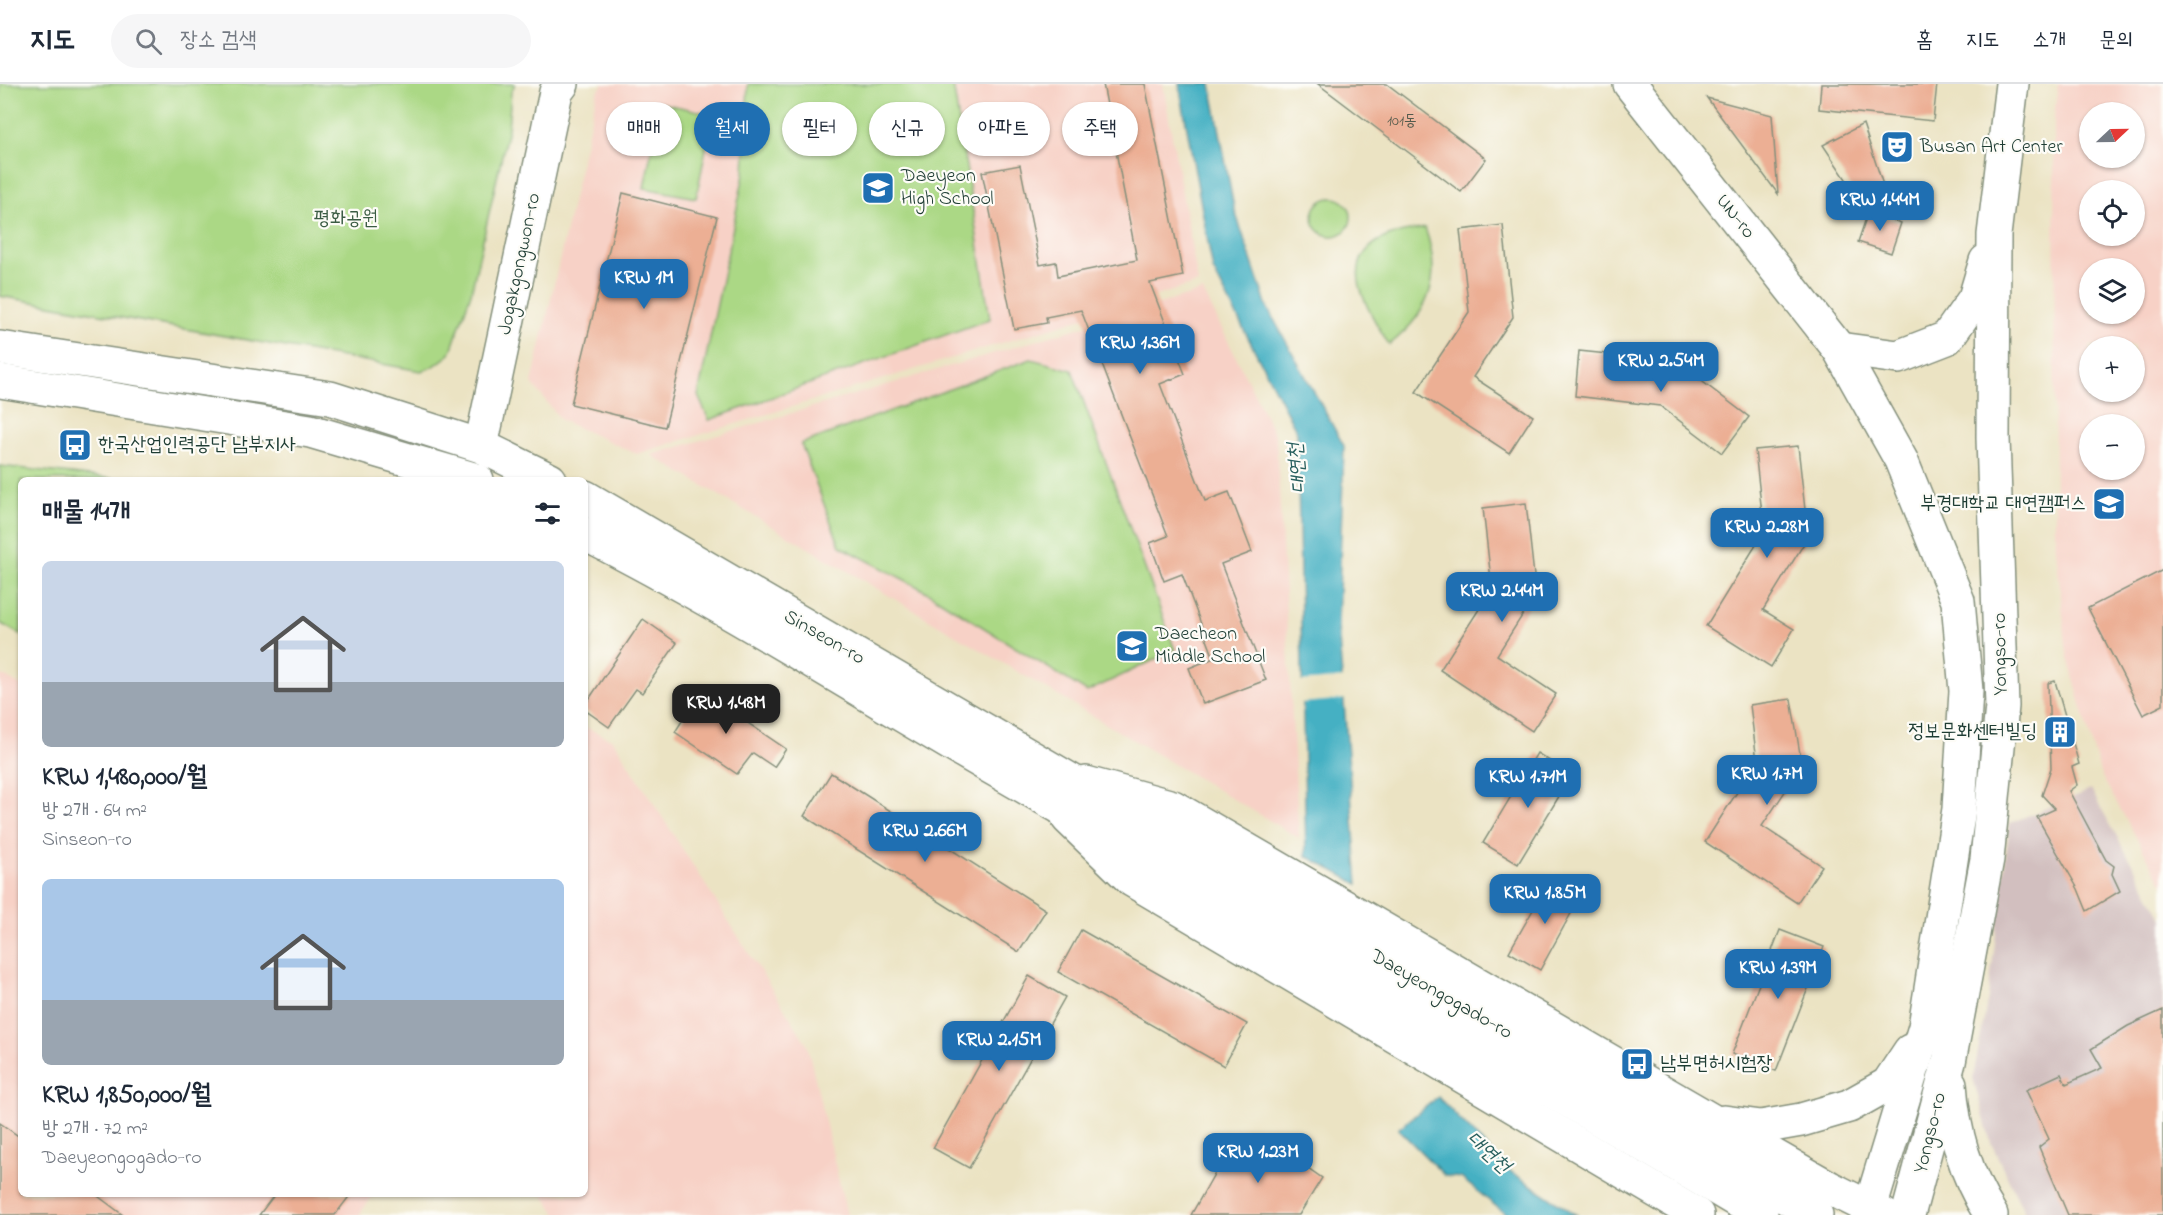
<!DOCTYPE html>
<html lang="ko">
<meta charset="utf-8">
<style>
:root{--surface:#fff;--page:#f6f6f7;--text:#1f2937;--muted:#747a83;--line:#e0e1e3;--accent:#1f6fb2}
body{margin:0;font-family:"Indie Flower","Poor Story",sans-serif;background:var(--page);color:var(--text);height:100vh;display:flex;flex-direction:column;font-size:22px;white-space:nowrap}
*{box-sizing:border-box;margin:0}
p{font-size:20px;color:var(--muted)}
.icon{flex:none;width:33px;height:33px;fill:none;stroke:currentColor;stroke-width:2;stroke-linecap:round;stroke-linejoin:round}
.map{position:relative;flex:1;overflow:hidden}
.panel{position:absolute;left:18px;top:393px;width:570px;height:720px;display:flex;flex-direction:column;background:var(--surface);border-radius:9px;box-shadow:0 2px 4px #0004}
.panel>*{flex:none}
.top-card{position:absolute;left:606px;top:18px;width:570px;height:54px;display:flex;gap:12px}
.needle{width:39px;rotate:68deg}
.buttons{position:absolute;left:2079px;top:18px;display:grid;gap:12px}
.buttons a{display:grid;place-items:center;width:66px;height:66px;border-radius:50%;background:var(--surface);box-shadow:0 2px 4px #0004;font-size:30px}
.price{position:absolute;translate:-50% -51px;padding:0 14px;border-radius:12px;background:var(--accent);color:#fff;font-size:20px;line-height:39px;filter:drop-shadow(0 2px 3px #0008)}
.price::after{content:'';position:absolute;left:50%;top:36px;width:18px;height:14px;margin-left:-9px;background:inherit;clip-path:polygon(0 0,100% 0,50% 100%)}
.price.selected{background:#222;color:#fff}
ul{padding:0;list-style:none}
li{display:grid;align-content:center;gap:12px;height:318px;padding:0 24px}
li span{display:grid;place-items:center;height:186px;border-radius:9px;color:#555}
li>.icon{margin-inline-start:auto}
span .icon{width:108px;height:108px;fill:#fffc;stroke-width:1}
li b{font-size:26px}
h2{display:flex;justify-content:space-between;align-items:center;height:72px;padding:0 24px;font-size:26px}
.tag{padding:0 21px;border-radius:27px;background:var(--surface);box-shadow:0 2px 4px #0004;font-size:21px;line-height:54px}
.tag.selected{background:var(--accent);color:#fff}
header{display:flex;align-items:center;gap:36px;box-sizing:border-box;height:84px;padding:0 30px;background:var(--surface);border-bottom:2px solid var(--line)}
header strong{font-size:28px}
nav{display:flex;gap:33px;margin-inline-start:auto;font-size:21px}
.search{width:420px;height:54px;background:var(--page);display:flex;align-items:center;gap:15px;box-sizing:border-box;padding:0 21px;border-radius:33px;color:var(--muted);font-size:22px}
.map>svg:first-child{display:block}
</style>
<header>
<strong>지도</strong>
<div class="search"><svg class="icon" aria-label="search" viewBox="0 0 24 24"><circle cx="10" cy="10" r="6"/><path d="M15 15l6 6"/></svg>장소 검색</div>
<nav><a>홈</a><a>지도</a><a>소개</a><a>문의</a></nav>
</header>
<div class="map">
<svg width="2163" height="1131" viewBox="0 0 2163 1131">
<rect width="100%" height="100%" fill="#fdfcf7"/>
<filter id="ink" filterUnits="userSpaceOnUse"><feTurbulence type="fractalNoise" baseFrequency=".0167" numOctaves="2"/><feDisplacementMap in="SourceGraphic" scale="12" xChannelSelector="R" yChannelSelector="G"/><feConvolveMatrix kernelMatrix="1 2 1 2 8 2 1 2 1" color-interpolation-filters="sRGB"/></filter>
<filter id="wash" filterUnits="userSpaceOnUse"><feTurbulence type="fractalNoise" baseFrequency=".008" numOctaves="4" result="noise"/><feDisplacementMap in="SourceGraphic" scale="24" xChannelSelector="R" yChannelSelector="G"/><feGaussianBlur stdDeviation="1.35" result="paint"/><feColorMatrix in="noise" values="0 0 0 0 0 0 0 0 0 0 0 0 0 0 0 0 0 1.4 0 .05"/><feComposite in="paint" operator="in"/></filter>
<g filter="url(#wash)">
<rect width="100%" height="100%" fill="#ebe3c3"/>
<g fill="#f7d1c6" fill-rule="evenodd">
<polygon points="603,0 1163,0 1198,199 637,370 561,336 532,299 597,8"/>
<path d="M2058,0H2163V801L2100,689L2067,570L2055,455L2054,33ZM2090,28H2134V74H2090ZM2090,106H2134V152H2090ZM2090,184H2134V230H2090ZM2090,262H2134V308H2090ZM2090,340H2134V386H2090Z"/>
<polygon points="1203,207 1276,353 1299,754 651,371"/>
<polygon points="0,590 21,602 21,1110 374,1110 359,1131 0,1131"/>
<polygon points="585,643 613,656 807,960 847,1131 557,1131 543,1110 585,1110"/>
</g>
<polygon fill="#d2bfbf" points="2091,706 2163,835 2163,1131 2026,1131 1991,1059 1973,994 1988,914 2010,739"/>
<g fill="#abd885" stroke="#658a5c" stroke-width="1.5">
<polygon points="0,0 515,0 511,8 508,45 471,209 450,270 434,282 421,287 0,212"/>
<polygon points="748,0 953,0 990,235 709,336 698,312 744,90"/>
<polygon points="661,19 713,30 696,114 644,104"/>
<circle cx="1332" cy="133" r="19"/>
<path d="M1425,144C1443,194 1430,229 1389,261C1371,229 1333,179 1384,154C1395,148 1412,147 1425,144Z"/>
<polygon points="1031,275 1072,286 1175,566 1087,608 922,505 840,462 801,360"/>
<polygon points="0,382 125,396 21,396 21,551 0,539"/>
</g>
<g fill="#45b0c3" stroke="#32767c" stroke-width="1.5">
<polygon points="1179,0 1211,0 1234,124 1267,223 1344,362 1338,541 1358,800 1306,772 1297,348 1213,186"/>
<polygon points="1438,1013 1511,1088 1577,1131 1507,1131 1461,1094 1445,1092 1398,1045"/>
</g>
<polygon fill="#ebe3c3" points="1345,594 1347,615 1301,619 1300,598"/>
<g id="blocks">
<g fill="#ecaf94">
<polygon points="1103,0 1145,0 1183,192 1150,199 1185,290 1160,300 1205,417 1229,408 1252,468 1221,480 1266,596 1203,620 1189,584 1214,574 1182,490 1164,497 1150,459 1168,452 1081,226 1046,233 1047,239 1014,245 982,88 1020,81 1040,181 1056,178 1058,192 1137,176"/>
<polygon points="1318,0 1387,0 1486,75 1461,108"/>
<polygon points="1821,0 1937,0 1933,37 1819,25"/>
<polygon points="1707,14 1772,31 1778,110"/>
<polygon points="1863,40 1883,101 1860,116 1823,61"/>
<polygon points="623,109 717,133 665,343 571,320"/>
<polygon points="1868,128 1901,139 1891,169 1858,158"/>
<polygon points="1503,141 1513,233 1473,293 1533,332 1509,369 1416,308 1469,228 1460,146"/>
<polygon points="1579,267 1675,277 1749,333 1722,369 1660,322 1575,312"/>
<polygon points="1798,362 1808,453 1763,526 1794,545 1771,583 1706,542 1764,448 1755,366"/>
<polygon points="1526,419 1536,510 1497,571 1556,610 1532,647 1440,586 1492,505 1483,424"/>
<polygon points="2163,486 2163,621 2143,631 2088,524"/>
<polygon points="643,535 677,559 642,609 636,605 609,643 585,626 585,621"/>
<polygon points="2055,597 2079,680 2072,683 2077,701 2069,707 2106,776 2114,782 2112,790 2120,807 2087,827 2078,805 2037,733 2055,725 2042,711 2051,684 2048,599"/>
<polygon points="701,607 786,665 774,683 753,669 737,690 675,648"/>
<polygon points="1791,615 1802,682 1762,742 1822,782 1797,819 1705,758 1757,677 1750,621"/>
<polygon points="1537,669 1572,691 1518,780 1483,759"/>
<polygon points="831,689 1046,826 1019,868 804,732"/>
<polygon points="1550,796 1580,813 1540,886 1509,868"/>
<polygon points="1081,846 1247,940 1224,982 1058,888"/>
<polygon points="1780,846 1824,863 1776,987 1732,970"/>
<polygon points="1029,892 1065,913 969,1084 933,1064"/>
<polygon points="2163,926 2163,1131 2068,1131 2039,1063 2049,1055 2026,1006 2061,990 2066,1000 2102,984 2091,965 2128,942"/>
<polygon points="0,1039 21,1054 21,1110 95,1110 123,1131 0,1131"/>
<polygon points="1260,1058 1295,1075 1322,1094 1299,1131 1191,1131 1226,1069"/>
<polygon points="275,1110 351,1110 335,1131 259,1131"/>
</g>
</g>
</g>
<g filter="url(#ink)">
<use href="#blocks" fill-opacity="0" stroke="#85907c" stroke-width="1.5"/>
<g fill="none" stroke-linecap="round" stroke-linejoin="round">
<g stroke="#85907c" stroke-width="36">
<g id="major">
<polyline points="1630,0 1839,265 1901,376 1958,517 1966,607 1959,725 1925,943 1868,1131"/>
<polyline points="1839,265 1898,273 1947,254 1975,214 1986,177"/>
<polyline points="481,362 556,8 562,0"/>
<polyline points="1086,699 1173,723 1711,1036 1830,1104 1884,1131"/>
<polyline points="1068,734 1132,796 1697,1131"/>
<path d="M1950,1000C1953,1046 1966,1092 1991,1131"/>
<polyline points="1724,1038 1761,1043 1801,1036 1849,1022 1888,1000 1910,967"/>
<polyline points="1908,1131 1949,978 1987,775 2002,622 1993,354 1994,151 2012,0"/>
</g>
</g>
<g stroke="#85907c" stroke-width="36">
<g id="highway">
<polyline points="0,264 330,314 481,362 550,396"/>
<polyline points="0,297 310,347 477,396"/>
<polyline points="585,413 1816,1131"/>
<path d="M585,450C727,522 862,609 999,688C1254,835 1509,980 1761,1131"/>
</g>
</g>
<use href="#major" stroke="#fff" stroke-width="33"/>
<use href="#highway" stroke="#fff" stroke-width="33"/>
</g>
</g>
<defs>
<g id="theatre-square" transform="scale(1.725)"><rect x="-9" y="-9" width="18" height="18" rx="4" fill="#1f6fb2" stroke="#fdfcf7"/><path d="M-5-5.5Q0-4 5-5.5V0Q5 5 0 6Q-5 5-5 0ZM-3.3-2.5H-1v1.5H-3.3ZM1-2.5H3.3v1.5H1ZM-2.8 1Q0 5.5 2.8 1Z" fill="#fff"/></g>
<g id="school-square" transform="scale(1.725)"><rect x="-9" y="-9" width="18" height="18" rx="4" fill="#1f6fb2" stroke="#fdfcf7"/><path d="M0-5L7-2L0 1L-7-2ZM-4 1L0 2.5L4 1V4Q0 6-4 4Z" fill="#fff"/></g>
<g id="bus-square" transform="scale(1.725)"><rect x="-9" y="-9" width="18" height="18" rx="4" fill="#1f6fb2" stroke="#fdfcf7"/><path d="M-5-6H5V4H4V6H2V4H-2V6H-4V4H-5ZM-3.5-4V0h7V-4ZM-3.5 1.2v1.5H-2V1.2ZM2 1.2v1.5H3.5V1.2Z" fill="#fff"/></g>
<g id="university-square" transform="scale(1.725)"><rect x="-9" y="-9" width="18" height="18" rx="4" fill="#1f6fb2" stroke="#fdfcf7"/><path d="M0-5L7-2L0 1L-7-2ZM-4 1L0 2.5L4 1V4Q0 6-4 4Z" fill="#fff"/></g>
<g id="building-square" transform="scale(1.725)"><rect x="-9" y="-9" width="18" height="18" rx="4" fill="#1f6fb2" stroke="#fdfcf7"/><path d="M-4-6H4V6H1V3H-1V6H-4ZM-2.5-4.3h1.7v1.8h-1.7ZM.8-4.3h1.7v1.8H.8ZM-2.5-1h1.7V.8h-1.7ZM.8-1h1.7V.8H.8Z" fill="#fff"/></g>
</defs>
<g fill-rule="evenodd">
<use href="#theatre-square" x="1897" y="63"/>
<use href="#school-square" x="878" y="104"/>
<use href="#bus-square" x="75" y="361"/>
<use href="#university-square" x="2109" y="420"/>
<use href="#school-square" x="1132" y="562"/>
<use href="#building-square" x="2060" y="648"/>
<use href="#bus-square" x="1637" y="980"/>
</g>
<g text-anchor="middle" dominant-baseline="central" stroke-width="4.5" stroke-linejoin="round" paint-order="stroke">
<g font-size="16" fill="#525a4c">
<text x="1402" y="37">101동</text>
</g>
<g font-size="20" fill="#1f3d34" stroke="#fdfcf7" text-anchor="start">
<text x="1920" y="63">Busan Art Center</text>
<text x="901" y="92">Daeyeon<tspan x="901" dy="23">High School</tspan></text>
<text x="98" y="361">한국산업인력공단 남부지사</text>
<text x="2086" y="420" text-anchor="end">부경대학교 대연캠퍼스</text>
<text x="1155" y="550">Daecheon<tspan x="1155" dy="23">Middle School</tspan></text>
<text x="2037" y="648" text-anchor="end">정보문화센터빌딩</text>
<text x="1660" y="980">남부면허시험장</text>
</g>
<g font-size="20" fill="#1f3d34" stroke="#fdfcf7">
<text transform="translate(1735 133) rotate(52)">UN-ro</text>
<text transform="translate(520 180) rotate(-78)">Jogakgongwon-ro</text>
<text transform="translate(824 554) rotate(30)">Sinseon-ro</text>
<text transform="translate(2001 570) rotate(-91)">Yongso-ro</text>
<text transform="translate(1441 911) rotate(30)">Daeyeongogado-ro</text>
<text transform="translate(1931 1049) rotate(-76)">Yongso-ro</text>
</g>
<g font-size="20" fill="#3b5c44" stroke="#fdfcf7">
<text x="346" y="135">평화공원</text>
</g>
<g font-size="21" font-style="italic" fill="#2a605f" stroke="#fdfcf7">
<text transform="translate(1298 384) rotate(-95)">대연천</text>
<text transform="translate(1488 1069) rotate(42)">대연천</text>
</g>
</g>
</svg>
<div class="buttons">
<a><svg class="needle" viewBox="-14 -14 28 28"><path d="M0-13l5 13h-10z" fill="#e53935"/><path d="M0 13l5-13h-10z" fill="#747a83"/></svg></a>
<a><svg class="icon" aria-label="locate" viewBox="0 0 24 24"><circle cx="12" cy="12" r="6"/><path d="M12 2v4M12 18v4M2 12h4M18 12h4"/></svg></a>
<a><svg class="icon" aria-label="layers" viewBox="0 0 24 24"><path d="M12 4l9 5-9 5-9-5zM3 14l9 5 9-5"/></svg></a>
<a>+</a>
<a>−</a>
</div>
<b class="price" style="left:1880px;top:148px">KRW 1.44M</b>
<b class="price" style="left:644px;top:226px">KRW 1M</b>
<b class="price" style="left:1140px;top:291px">KRW 1.36M</b>
<b class="price" style="left:1661px;top:309px">KRW 2.54M</b>
<b class="price" style="left:1767px;top:475px">KRW 2.28M</b>
<b class="price" style="left:1502px;top:539px">KRW 2.44M</b>
<b class="price selected" style="left:726px;top:651px">KRW 1.48M</b>
<b class="price" style="left:1767px;top:722px">KRW 1.7M</b>
<b class="price" style="left:1528px;top:725px">KRW 1.71M</b>
<b class="price" style="left:925px;top:779px">KRW 2.66M</b>
<b class="price" style="left:1545px;top:841px">KRW 1.85M</b>
<b class="price" style="left:1778px;top:916px">KRW 1.39M</b>
<b class="price" style="left:999px;top:988px">KRW 2.15M</b>
<b class="price" style="left:1258px;top:1100px">KRW 1.23M</b>
<div class="top-card">
<a class="tag">매매</a>
<a class="tag selected">월세</a>
<a class="tag">필터</a>
<a class="tag">신규</a>
<a class="tag">아파트</a>
<a class="tag">주택</a>
</div>
<section class="panel">
<h2>매물 14개<svg class="icon" aria-label="filters" viewBox="0 0 24 24"><path d="M4 7h16M4 17h16"/><circle cx="9" cy="7" r="2"/><circle cx="15" cy="17" r="2"/></svg></h2>
<ul>
<li><span style="background:linear-gradient(#c9d6e8 65%,#9aa5b1 0)"><svg class="icon" aria-label="home" viewBox="0 0 24 24"><path d="M3 11l9-7 9 7M6 9v11h12V9"/></svg></span><div><b>KRW 1,480,000/월</b><p>방 2개 · 64 m²</p><p>Sinseon-ro</p></div></li>
<li><span style="background:linear-gradient(#a9c7e8 65%,#9aa5b1 0)"><svg class="icon" aria-label="home" viewBox="0 0 24 24"><path d="M3 11l9-7 9 7M6 9v11h12V9"/></svg></span><div><b>KRW 1,850,000/월</b><p>방 2개 · 72 m²</p><p>Daeyeongogado-ro</p></div></li>
</ul>
</section>
</div>
